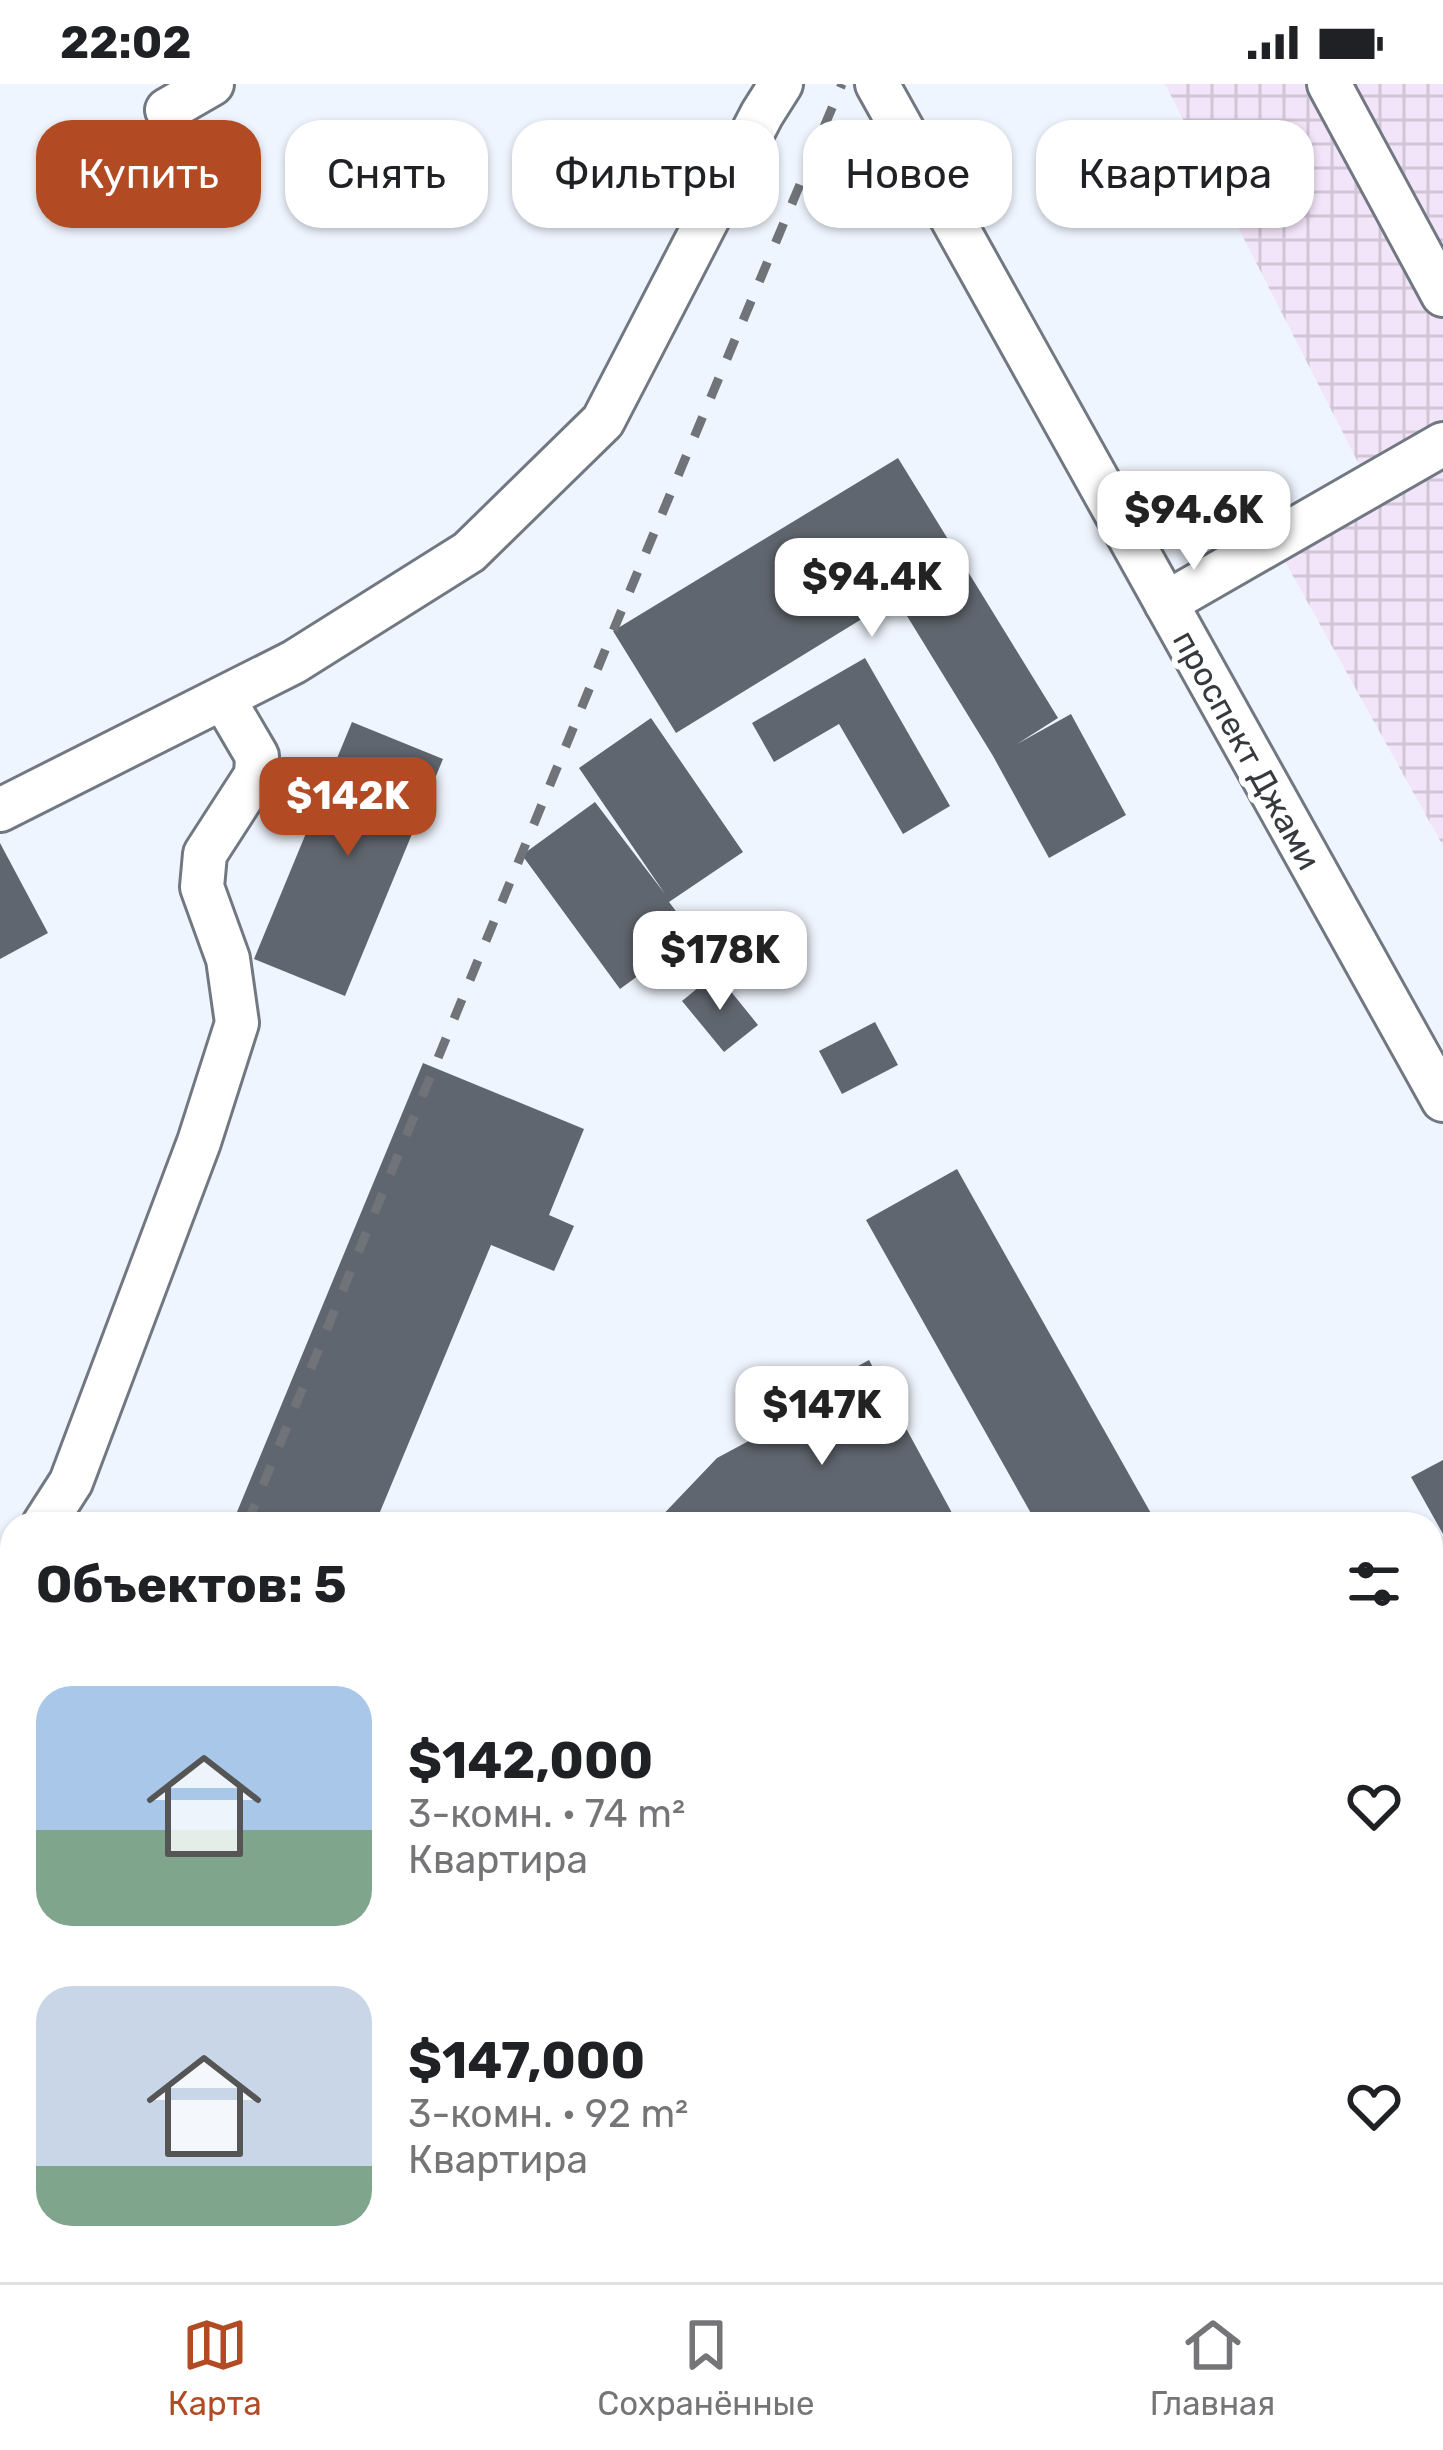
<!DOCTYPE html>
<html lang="ru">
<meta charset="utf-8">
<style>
:root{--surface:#fff;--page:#f6f6f6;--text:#202124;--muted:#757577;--line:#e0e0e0;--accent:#b24b24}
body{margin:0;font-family:Rubik,sans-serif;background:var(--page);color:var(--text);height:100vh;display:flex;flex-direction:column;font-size:45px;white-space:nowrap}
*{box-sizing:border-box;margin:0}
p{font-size:39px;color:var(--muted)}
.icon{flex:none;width:66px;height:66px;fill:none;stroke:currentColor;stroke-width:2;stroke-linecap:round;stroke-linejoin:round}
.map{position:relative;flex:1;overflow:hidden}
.panel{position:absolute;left:0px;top:1428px;width:1443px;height:771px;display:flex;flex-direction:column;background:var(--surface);border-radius:36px 36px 0 0;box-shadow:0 3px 9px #0004}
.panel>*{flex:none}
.guide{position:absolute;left:36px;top:36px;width:1371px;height:108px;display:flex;gap:24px}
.price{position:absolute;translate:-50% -102px;padding:0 27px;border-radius:24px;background:#fff;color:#222;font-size:39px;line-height:78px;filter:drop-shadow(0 3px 6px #0008)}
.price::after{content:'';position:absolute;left:50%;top:72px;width:36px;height:27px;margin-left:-18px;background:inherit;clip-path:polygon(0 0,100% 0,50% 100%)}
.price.on{background:var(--accent);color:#fff}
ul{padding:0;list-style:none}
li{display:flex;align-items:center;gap:36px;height:300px;padding:0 36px}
li span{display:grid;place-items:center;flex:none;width:336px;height:240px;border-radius:36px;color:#555}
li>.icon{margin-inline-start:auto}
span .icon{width:144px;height:144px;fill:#fffc;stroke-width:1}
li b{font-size:51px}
h2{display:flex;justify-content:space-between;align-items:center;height:144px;padding:0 36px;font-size:51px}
.tag{padding:0 42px;border-radius:36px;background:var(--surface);box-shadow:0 3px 9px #0004;font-size:42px;line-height:108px}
.tag.on{background:var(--accent);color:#fff}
.status{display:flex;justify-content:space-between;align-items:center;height:84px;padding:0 60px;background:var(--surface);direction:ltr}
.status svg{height:33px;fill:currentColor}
.menu{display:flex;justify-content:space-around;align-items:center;height:168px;border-top:3px solid var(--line);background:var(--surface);font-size:33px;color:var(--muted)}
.menu a{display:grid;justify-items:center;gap:6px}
.menu .on{color:var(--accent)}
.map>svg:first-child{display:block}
</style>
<div class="status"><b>22:02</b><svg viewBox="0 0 49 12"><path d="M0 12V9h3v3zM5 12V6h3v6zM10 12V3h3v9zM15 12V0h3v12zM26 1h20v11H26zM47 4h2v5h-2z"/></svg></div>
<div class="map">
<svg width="1443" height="2198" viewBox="0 0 1443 2198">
<defs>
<pattern id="industrial-grid" width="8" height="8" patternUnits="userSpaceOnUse" patternTransform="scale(3)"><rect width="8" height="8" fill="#f3e5f9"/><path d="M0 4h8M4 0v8" fill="none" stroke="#d1c5d6"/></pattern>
</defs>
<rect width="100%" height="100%" fill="#eff5fe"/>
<polygon fill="url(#industrial-grid)" points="1165,0 1443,0 1443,762 1268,447 1366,394"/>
<g fill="#60666f">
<polygon points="898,374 1058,634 1017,660 1071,630 1126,731 1049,774 993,672 896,514 676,649 613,547"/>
<polygon points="865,574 950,722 903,750 839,640 774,678 752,639"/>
<polygon points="651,634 743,768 669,818 694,851 620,905 522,771 595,718 665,810 579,684"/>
<polygon points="352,638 443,675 345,912 254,875"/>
<polygon points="0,759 48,849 0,875"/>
<polygon points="716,889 758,941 724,968 682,917"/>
<polygon points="875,938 898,981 842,1010 819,967"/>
<polygon points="423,979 584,1045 549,1131 574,1142 554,1187 491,1161 375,1440 232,1440"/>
<polygon points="957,1085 1157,1440 1037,1440 866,1136"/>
<polygon points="869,1276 958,1440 654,1440 717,1374 806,1326 800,1314"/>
<polygon points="1443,1376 1443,1450 1411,1393"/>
<polygon points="1443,1982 1443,2029 1431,2035 1431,1988"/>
<polygon points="327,2187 518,2187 522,2198 332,2198"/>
<polygon points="923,2187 973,2187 978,2198 900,2198"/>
<polygon points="1154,2187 1277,2187 1282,2198 1160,2198"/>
</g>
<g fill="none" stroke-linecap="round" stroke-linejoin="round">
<g stroke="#717881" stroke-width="48">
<g id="minor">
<polyline points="877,0 1443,1016"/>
<polyline points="1329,0 1443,211"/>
<polyline points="167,26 212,0"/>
<polyline points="1166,519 1443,360"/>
<polyline points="0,726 294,578 469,468 603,337 762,30 781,0"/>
<polyline points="44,1440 71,1398 199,1058 237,939 228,875 202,803 205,770 256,691 257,672 223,614"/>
<polyline points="0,1506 12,1488"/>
<polyline points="1431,1681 1443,1675"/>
</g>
</g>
<use href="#minor" stroke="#fff" stroke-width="42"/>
<g stroke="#707479" stroke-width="9" stroke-dasharray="21 21" stroke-linecap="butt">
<polyline points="247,1440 613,547 842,0"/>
<polyline points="0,1852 12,1841"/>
</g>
</g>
<g text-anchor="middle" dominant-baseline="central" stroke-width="12" stroke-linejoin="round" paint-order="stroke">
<g font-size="33" fill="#36393d" stroke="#fff">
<text transform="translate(1247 666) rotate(61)">проспект Джами</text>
</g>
</g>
</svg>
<b class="price" style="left:1194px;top:489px">$94.6K</b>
<b class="price" style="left:872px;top:556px">$94.4K</b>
<b class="price on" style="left:348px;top:775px">$142K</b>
<b class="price" style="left:720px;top:929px">$178K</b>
<b class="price" style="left:822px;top:1384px">$147K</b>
<div class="guide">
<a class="tag on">Купить</a>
<a class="tag">Снять</a>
<a class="tag">Фильтры</a>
<a class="tag">Новое</a>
<a class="tag">Квартира</a>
</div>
<section class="panel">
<h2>Объектов: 5<svg class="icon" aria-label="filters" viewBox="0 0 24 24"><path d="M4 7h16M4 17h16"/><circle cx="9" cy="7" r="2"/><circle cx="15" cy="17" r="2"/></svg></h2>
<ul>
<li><span style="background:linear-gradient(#a9c7e8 60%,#7fa58c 0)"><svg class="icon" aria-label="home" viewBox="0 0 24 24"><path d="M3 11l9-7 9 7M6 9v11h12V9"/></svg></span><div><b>$142,000</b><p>3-комн. · 74 m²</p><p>Квартира</p></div><svg class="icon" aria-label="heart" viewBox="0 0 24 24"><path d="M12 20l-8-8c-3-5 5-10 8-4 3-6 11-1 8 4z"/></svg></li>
<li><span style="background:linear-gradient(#c9d6e8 75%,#7fa58c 0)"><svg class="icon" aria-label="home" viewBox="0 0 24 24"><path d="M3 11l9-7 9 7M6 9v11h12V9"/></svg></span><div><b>$147,000</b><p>3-комн. · 92 m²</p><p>Квартира</p></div><svg class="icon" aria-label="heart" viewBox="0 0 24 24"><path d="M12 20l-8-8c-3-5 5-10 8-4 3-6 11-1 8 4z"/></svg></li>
</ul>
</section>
</div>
<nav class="menu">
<a class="on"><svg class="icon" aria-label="map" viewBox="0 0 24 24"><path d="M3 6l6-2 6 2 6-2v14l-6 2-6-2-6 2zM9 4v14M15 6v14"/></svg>Карта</a>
<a><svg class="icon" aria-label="saved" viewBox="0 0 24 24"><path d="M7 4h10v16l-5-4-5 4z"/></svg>Сохранённые</a>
<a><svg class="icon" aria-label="home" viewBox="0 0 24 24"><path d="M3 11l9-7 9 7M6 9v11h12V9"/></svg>Главная</a>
</nav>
